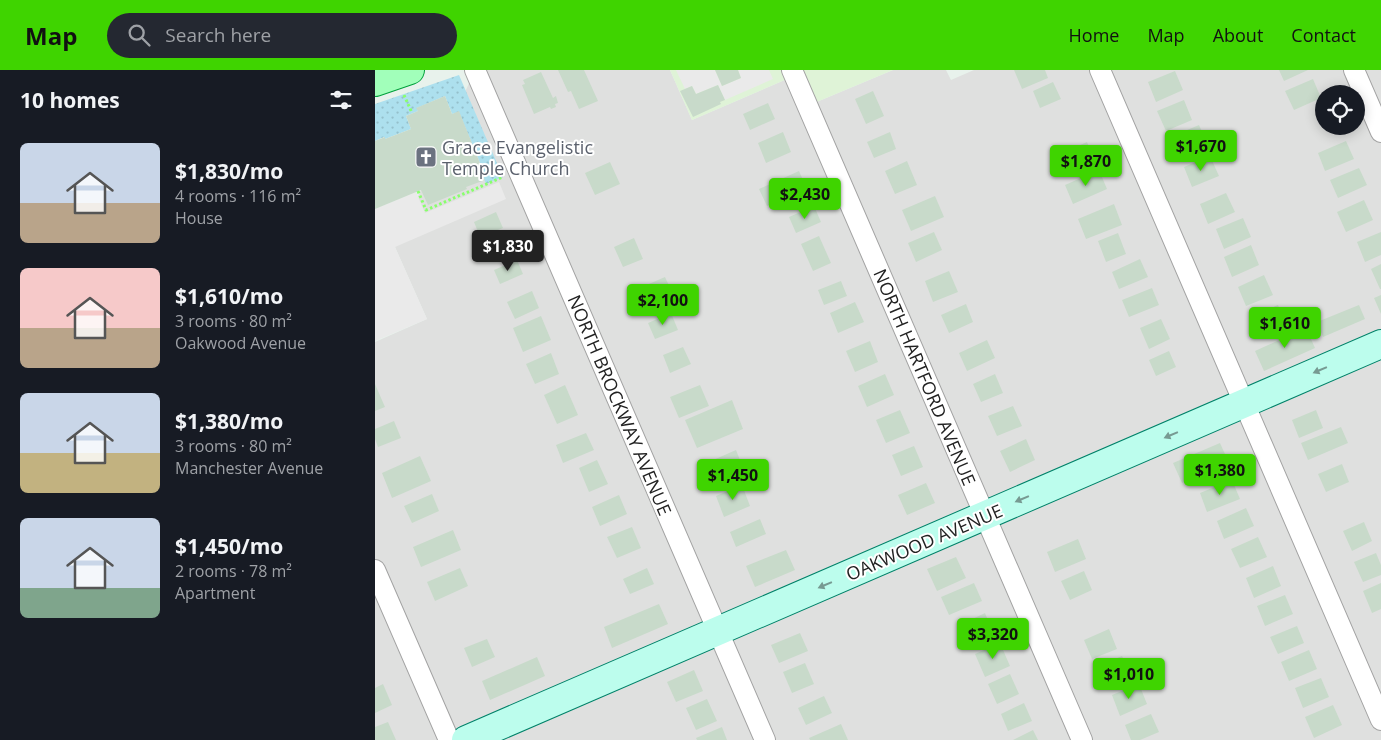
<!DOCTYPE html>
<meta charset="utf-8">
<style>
:root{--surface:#171b24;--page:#242831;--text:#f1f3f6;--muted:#9ea1a6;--accent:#3fd400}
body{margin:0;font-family:"Open Sans",sans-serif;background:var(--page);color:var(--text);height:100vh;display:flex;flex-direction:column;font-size:19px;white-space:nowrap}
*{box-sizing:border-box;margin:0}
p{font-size:16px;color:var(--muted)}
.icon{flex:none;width:28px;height:28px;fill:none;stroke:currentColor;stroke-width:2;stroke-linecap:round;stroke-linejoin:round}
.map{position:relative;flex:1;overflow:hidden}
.side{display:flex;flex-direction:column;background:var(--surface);width:375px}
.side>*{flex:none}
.fabs{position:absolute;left:940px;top:15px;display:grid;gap:10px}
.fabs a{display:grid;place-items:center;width:50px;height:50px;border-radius:50%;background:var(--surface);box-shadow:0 2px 12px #0003;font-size:25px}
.price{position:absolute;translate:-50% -42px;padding:0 11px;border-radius:5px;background:var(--accent);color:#111;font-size:16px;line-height:32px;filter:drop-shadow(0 1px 2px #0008)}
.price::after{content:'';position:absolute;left:50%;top:30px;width:15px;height:11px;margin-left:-8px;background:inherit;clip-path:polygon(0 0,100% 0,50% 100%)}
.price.on{background:#222;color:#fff}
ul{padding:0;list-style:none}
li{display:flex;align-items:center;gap:15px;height:125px;padding:0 20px}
li span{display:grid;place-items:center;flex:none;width:140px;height:100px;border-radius:8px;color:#555}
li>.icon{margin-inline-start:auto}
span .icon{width:60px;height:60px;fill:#fffc;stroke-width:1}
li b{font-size:21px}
h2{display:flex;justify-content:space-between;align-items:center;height:60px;padding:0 20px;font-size:21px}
header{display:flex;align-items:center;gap:30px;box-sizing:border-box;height:70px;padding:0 25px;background:var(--accent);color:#111}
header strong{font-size:24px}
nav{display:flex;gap:28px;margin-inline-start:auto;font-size:18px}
.search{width:350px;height:45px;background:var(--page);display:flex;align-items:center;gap:12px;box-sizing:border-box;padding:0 18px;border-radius:28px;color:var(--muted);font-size:19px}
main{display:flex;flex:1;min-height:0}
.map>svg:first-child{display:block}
</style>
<header>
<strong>Map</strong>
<div class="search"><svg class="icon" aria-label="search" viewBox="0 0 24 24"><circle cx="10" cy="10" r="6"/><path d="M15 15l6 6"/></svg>Search here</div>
<nav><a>Home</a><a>Map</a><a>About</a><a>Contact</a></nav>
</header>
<main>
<section class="side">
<h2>10 homes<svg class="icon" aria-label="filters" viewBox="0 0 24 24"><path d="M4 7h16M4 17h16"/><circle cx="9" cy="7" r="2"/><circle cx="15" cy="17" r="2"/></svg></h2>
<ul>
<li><span style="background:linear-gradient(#c9d6e8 60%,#b9a48a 0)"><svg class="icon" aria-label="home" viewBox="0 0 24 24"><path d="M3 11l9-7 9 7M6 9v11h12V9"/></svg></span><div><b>$1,830/mo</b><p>4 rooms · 116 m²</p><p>House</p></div></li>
<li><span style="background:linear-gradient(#f6c9c9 60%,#b9a48a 0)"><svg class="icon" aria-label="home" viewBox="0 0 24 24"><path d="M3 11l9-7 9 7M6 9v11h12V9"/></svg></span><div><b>$1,610/mo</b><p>3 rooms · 80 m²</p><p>Oakwood Avenue</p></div></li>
<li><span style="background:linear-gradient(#c9d6e8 60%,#c2b280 0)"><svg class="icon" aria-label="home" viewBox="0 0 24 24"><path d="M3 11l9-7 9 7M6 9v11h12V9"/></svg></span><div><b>$1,380/mo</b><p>3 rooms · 80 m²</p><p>Manchester Avenue</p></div></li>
<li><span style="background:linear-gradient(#c9d6e8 70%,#7fa58c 0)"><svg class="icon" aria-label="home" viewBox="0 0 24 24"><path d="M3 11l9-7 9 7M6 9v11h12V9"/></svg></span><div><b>$1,450/mo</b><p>2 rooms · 78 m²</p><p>Apartment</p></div></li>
</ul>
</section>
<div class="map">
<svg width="1006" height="670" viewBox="0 0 1006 670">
<defs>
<pattern id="grass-dots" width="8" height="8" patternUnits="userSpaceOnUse" patternTransform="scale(1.25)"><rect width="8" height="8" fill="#ade0ee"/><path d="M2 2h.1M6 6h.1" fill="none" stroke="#95c0cc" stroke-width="1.8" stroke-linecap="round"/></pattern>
</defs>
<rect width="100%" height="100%" fill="#e8f2ec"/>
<path fill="#dfe0df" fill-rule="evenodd" d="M100,0H295L317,50L419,6L432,36L518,0H571L576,10L599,0H1006V670H0V272L52,249L20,177ZM949,24H981V56H949Z"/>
<polygon fill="#dff3d7" points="295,0 518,0 432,36 419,6 317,50"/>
<polygon fill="url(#grass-dots)" points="84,5 128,107 111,114 106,102 108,100 84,42 77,44 70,26 42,38 43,41 31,46 36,59 10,69 9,67 0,71 0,34"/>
<g fill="#eaeaea">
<polygon points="301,0 340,0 347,16 366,8 363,0 394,0 398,9 350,30 343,15 321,24 317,16 310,19"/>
<polygon points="124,112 131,129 20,177 52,249 0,271 0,139 41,122 50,143"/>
</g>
<g fill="#c8daca">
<polygon points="183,0 209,0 223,31 204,39 196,21 193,22"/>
<polygon points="340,0 363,0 366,8 347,16"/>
<polygon points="639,0 670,0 673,8 647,19"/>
<polygon points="904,0 933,0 909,11"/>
<polygon points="800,1 808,20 781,32 773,12"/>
<polygon points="166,2 178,28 181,26 183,33 180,34 181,37 176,39 175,37 159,44 147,15 150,14 148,10"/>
<polygon points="938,9 946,28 919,40 910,21"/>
<polygon points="678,12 686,29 665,38 658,21"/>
<polygon points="343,15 350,30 345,32 346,34 318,47 305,21 317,16 321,24"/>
<polygon points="498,21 509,46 491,54 480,29"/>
<polygon points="70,26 77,44 84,41 108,101 106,102 110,110 91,117 92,119 53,135 46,120 0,139 0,71 10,67 10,69 36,59 31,46 43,41 41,38"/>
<polygon points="809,30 817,50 791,61 782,41"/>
<polygon points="393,33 400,49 375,60 368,44"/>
<polygon points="824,55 833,75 806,86 798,66"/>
<polygon points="408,62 416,82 391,93 383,73"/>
<polygon points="515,62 521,79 499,88 492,72"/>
<polygon points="971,71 979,89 950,101 943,83"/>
<polygon points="712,72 720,91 695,101 687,83"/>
<polygon points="835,86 844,106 817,117 809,97"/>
<polygon points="532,91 542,115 520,124 510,101"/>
<polygon points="235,92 245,114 220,125 210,103"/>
<polygon points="984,98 992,115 963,128 955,110"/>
<polygon points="724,100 732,119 698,134 690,115"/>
<polygon points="424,101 432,119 392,136 384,119"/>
<polygon points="851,123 860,142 833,154 825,134"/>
<polygon points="560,126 569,147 536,161 527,140"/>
<polygon points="989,130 998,150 971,162 962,142"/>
<polygon points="739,134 747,155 711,169 703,149"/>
<polygon points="439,136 446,152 421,163 414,147"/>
<polygon points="121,142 128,158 105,167 99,152"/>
<polygon points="868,148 876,167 849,179 841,159"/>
<polygon points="559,162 567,180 541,192 533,173"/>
<polygon points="1006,162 1006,185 990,192 982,172"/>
<polygon points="743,163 751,184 731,192 723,171"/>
<polygon points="444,166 456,193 438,201 426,174"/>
<polygon points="131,167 136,180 115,189 109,177"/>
<polygon points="259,168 268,189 248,197 239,177"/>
<polygon points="876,175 884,195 857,207 849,187"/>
<polygon points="765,189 773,207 744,219 737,202"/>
<polygon points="142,190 148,204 125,214 119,200"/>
<polygon points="1006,194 1006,219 1005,219 996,199"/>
<polygon points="574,201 583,222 558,232 550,211"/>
<polygon points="889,205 898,225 871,236 863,217"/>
<polygon points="290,207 297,222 267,235 260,220"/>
<polygon points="466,211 472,226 449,235 443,220"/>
<polygon points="777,218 784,235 754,247 747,230"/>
<polygon points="157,221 164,238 140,249 132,232"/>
<polygon points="1006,225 1006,244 999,228"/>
<polygon points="480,232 489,252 463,263 455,243"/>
<polygon points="591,234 598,252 574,263 566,245"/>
<polygon points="903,235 911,255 885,266 877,246"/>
<polygon points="984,235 990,249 948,267 942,252"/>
<polygon points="296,243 303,260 280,269 273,253"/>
<polygon points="166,246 176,270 148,282 138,258"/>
<polygon points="786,249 795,269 774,279 765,258"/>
<polygon points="931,258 940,278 889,301 880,281"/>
<polygon points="612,270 620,288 592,301 584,283"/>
<polygon points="495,271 503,292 480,302 471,281"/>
<polygon points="308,277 316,294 295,303 288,285"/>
<polygon points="794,281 801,297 781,306 774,290"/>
<polygon points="176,283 184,304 160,314 151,294"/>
<polygon points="510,304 519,325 492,337 483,316"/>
<polygon points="620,304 628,323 606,332 598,314"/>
<polygon points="0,314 10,337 0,341"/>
<polygon points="190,315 203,345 182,354 169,325"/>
<polygon points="325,315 334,336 304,348 295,327"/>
<polygon points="357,330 368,359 322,378 310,350"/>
<polygon points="638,336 647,356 622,366 613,346"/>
<polygon points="525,340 535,363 511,373 501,350"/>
<polygon points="941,340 948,358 924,368 917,350"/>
<polygon points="19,351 26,368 3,377 0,369 0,359"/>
<polygon points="966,357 973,373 933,390 926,373"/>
<polygon points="211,363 219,380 188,393 181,375"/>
<polygon points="651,369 660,390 635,402 625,381"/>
<polygon points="845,373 854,393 807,413 798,393"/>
<polygon points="539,376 548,397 526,406 517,385"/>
<polygon points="361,380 370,403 336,417 327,395"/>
<polygon points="45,386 56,411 17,428 7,403"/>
<polygon points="222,390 233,414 214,422 204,398"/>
<polygon points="967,394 974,412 951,422 943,404"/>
<polygon points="857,410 865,429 832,442 825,423"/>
<polygon points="551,413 560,433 532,445 523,425"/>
<polygon points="367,415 375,436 349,447 341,426"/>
<polygon points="57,424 64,441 37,453 29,436"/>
<polygon points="244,425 252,444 225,456 217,437"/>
<polygon points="871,438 879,456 849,469 842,451"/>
<polygon points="385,449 391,464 361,477 355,462"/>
<polygon points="989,452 997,471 977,481 968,461"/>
<polygon points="257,457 266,478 242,488 232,467"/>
<polygon points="78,460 86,480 46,497 38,477"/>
<polygon points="883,467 892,487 865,498 856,479"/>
<polygon points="703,469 711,489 680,502 672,482"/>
<polygon points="411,480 420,500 380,517 371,496"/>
<polygon points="1001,483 1006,495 1006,505 988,512 979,492"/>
<polygon points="581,487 591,508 562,521 552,499"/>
<polygon points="898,496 906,516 879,528 871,508"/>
<polygon points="85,498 93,516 60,531 52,512"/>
<polygon points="272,498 279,514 255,524 248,509"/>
<polygon points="709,501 717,520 695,530 686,511"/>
<polygon points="599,513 607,531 574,545 566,527"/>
<polygon points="1006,513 1006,539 997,543 988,521"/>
<polygon points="910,525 918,544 890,556 882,536"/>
<polygon points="284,534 293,554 237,578 229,557"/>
<polygon points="610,543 618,563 594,574 585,555"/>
<polygon points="922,556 929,573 903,584 895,567"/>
<polygon points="734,559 742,579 717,589 709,570"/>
<polygon points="425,563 433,581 404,593 396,575"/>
<polygon points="112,569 120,587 97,597 89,578"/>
<polygon points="625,573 635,596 610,607 600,584"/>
<polygon points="934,580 942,599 914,611 906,592"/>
<polygon points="747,586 757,608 733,618 724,596"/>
<polygon points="162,587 170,606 115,630 107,611"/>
<polygon points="430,593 439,614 417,623 408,602"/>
<polygon points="319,600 328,621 301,632 292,612"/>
<polygon points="635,604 644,624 622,634 613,614"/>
<polygon points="946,608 954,627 928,638 920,618"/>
<polygon points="8,614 17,635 0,643 0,618"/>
<polygon points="764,614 772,634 745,646 737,625"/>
<polygon points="449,626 457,643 431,655 423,638"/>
<polygon points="332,629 342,651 321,660 311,638"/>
<polygon points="649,633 657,651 633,661 626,644"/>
<polygon points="958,635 967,655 939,668 930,647"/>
<polygon points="776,644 784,662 765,670 756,670 750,655"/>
<polygon points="13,652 21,670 0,670 0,657"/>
<polygon points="466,654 473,670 435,670 434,668"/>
<polygon points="347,657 352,670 322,670 321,668"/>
<polygon points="658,660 663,670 638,670"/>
</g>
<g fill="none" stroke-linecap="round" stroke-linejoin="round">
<g stroke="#a3a3a3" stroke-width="22">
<g id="street">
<polyline points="100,0 390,670"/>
<polyline points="417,0 707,670"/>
<polyline points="725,0 1006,650"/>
<polyline points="979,0 1006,62"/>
<polyline points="0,500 74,670"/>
</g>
</g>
<g stroke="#008269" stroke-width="30">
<polyline id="secondary" points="91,670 1006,274"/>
</g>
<g stroke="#00a03b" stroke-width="30">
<polyline id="primary" points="0,12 35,0"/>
</g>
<g stroke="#89ff6d" stroke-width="3" stroke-dasharray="2.5 2.5" stroke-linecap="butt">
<polyline points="29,25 37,43"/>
<polyline points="43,121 51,140 128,107"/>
</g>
<use href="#street" stroke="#fff" stroke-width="20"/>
<use href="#secondary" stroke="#bcfded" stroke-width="28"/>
<use href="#primary" stroke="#a1ffba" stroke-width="28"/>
</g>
<defs><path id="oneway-solid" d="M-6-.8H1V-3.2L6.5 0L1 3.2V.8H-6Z" transform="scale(1.25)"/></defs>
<g fill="#779a92">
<use href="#oneway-solid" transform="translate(945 300) rotate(157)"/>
<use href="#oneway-solid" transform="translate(796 365) rotate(157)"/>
<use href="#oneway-solid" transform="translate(647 429) rotate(157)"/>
<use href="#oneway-solid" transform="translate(450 515) rotate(157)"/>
</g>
<defs>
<g id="church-square" transform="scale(1.125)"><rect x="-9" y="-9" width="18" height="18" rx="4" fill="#6b7280" stroke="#fff"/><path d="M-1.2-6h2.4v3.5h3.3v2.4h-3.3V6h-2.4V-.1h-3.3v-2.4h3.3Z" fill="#fff"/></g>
</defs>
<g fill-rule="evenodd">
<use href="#church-square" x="51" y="87"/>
</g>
<g text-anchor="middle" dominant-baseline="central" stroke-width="4" stroke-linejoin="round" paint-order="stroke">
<g font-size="18" fill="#5b616d" stroke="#fff" text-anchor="start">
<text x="67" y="77">Grace Evangelistic<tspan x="67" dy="21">Temple Church</tspan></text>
</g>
<g font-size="18" fill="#222" stroke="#fff">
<text transform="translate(550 307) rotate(67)">NORTH HARTFORD AVENUE</text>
<text transform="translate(245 335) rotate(67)">NORTH BROCKWAY AVENUE</text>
<text transform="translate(549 472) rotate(-23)">OAKWOOD AVENUE</text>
</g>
</g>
</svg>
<div class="fabs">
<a><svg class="icon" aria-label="locate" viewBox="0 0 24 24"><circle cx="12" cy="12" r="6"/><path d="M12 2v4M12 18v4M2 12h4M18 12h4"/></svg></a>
</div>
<b class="price" style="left:826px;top:102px">$1,670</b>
<b class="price" style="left:711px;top:117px">$1,870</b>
<b class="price" style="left:430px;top:150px">$2,430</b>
<b class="price on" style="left:133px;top:202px">$1,830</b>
<b class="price" style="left:288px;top:256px">$2,100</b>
<b class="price" style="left:910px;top:279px">$1,610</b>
<b class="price" style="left:845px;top:426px">$1,380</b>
<b class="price" style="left:358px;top:431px">$1,450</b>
<b class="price" style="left:618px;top:590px">$3,320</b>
<b class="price" style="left:754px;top:630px">$1,010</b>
</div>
</main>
